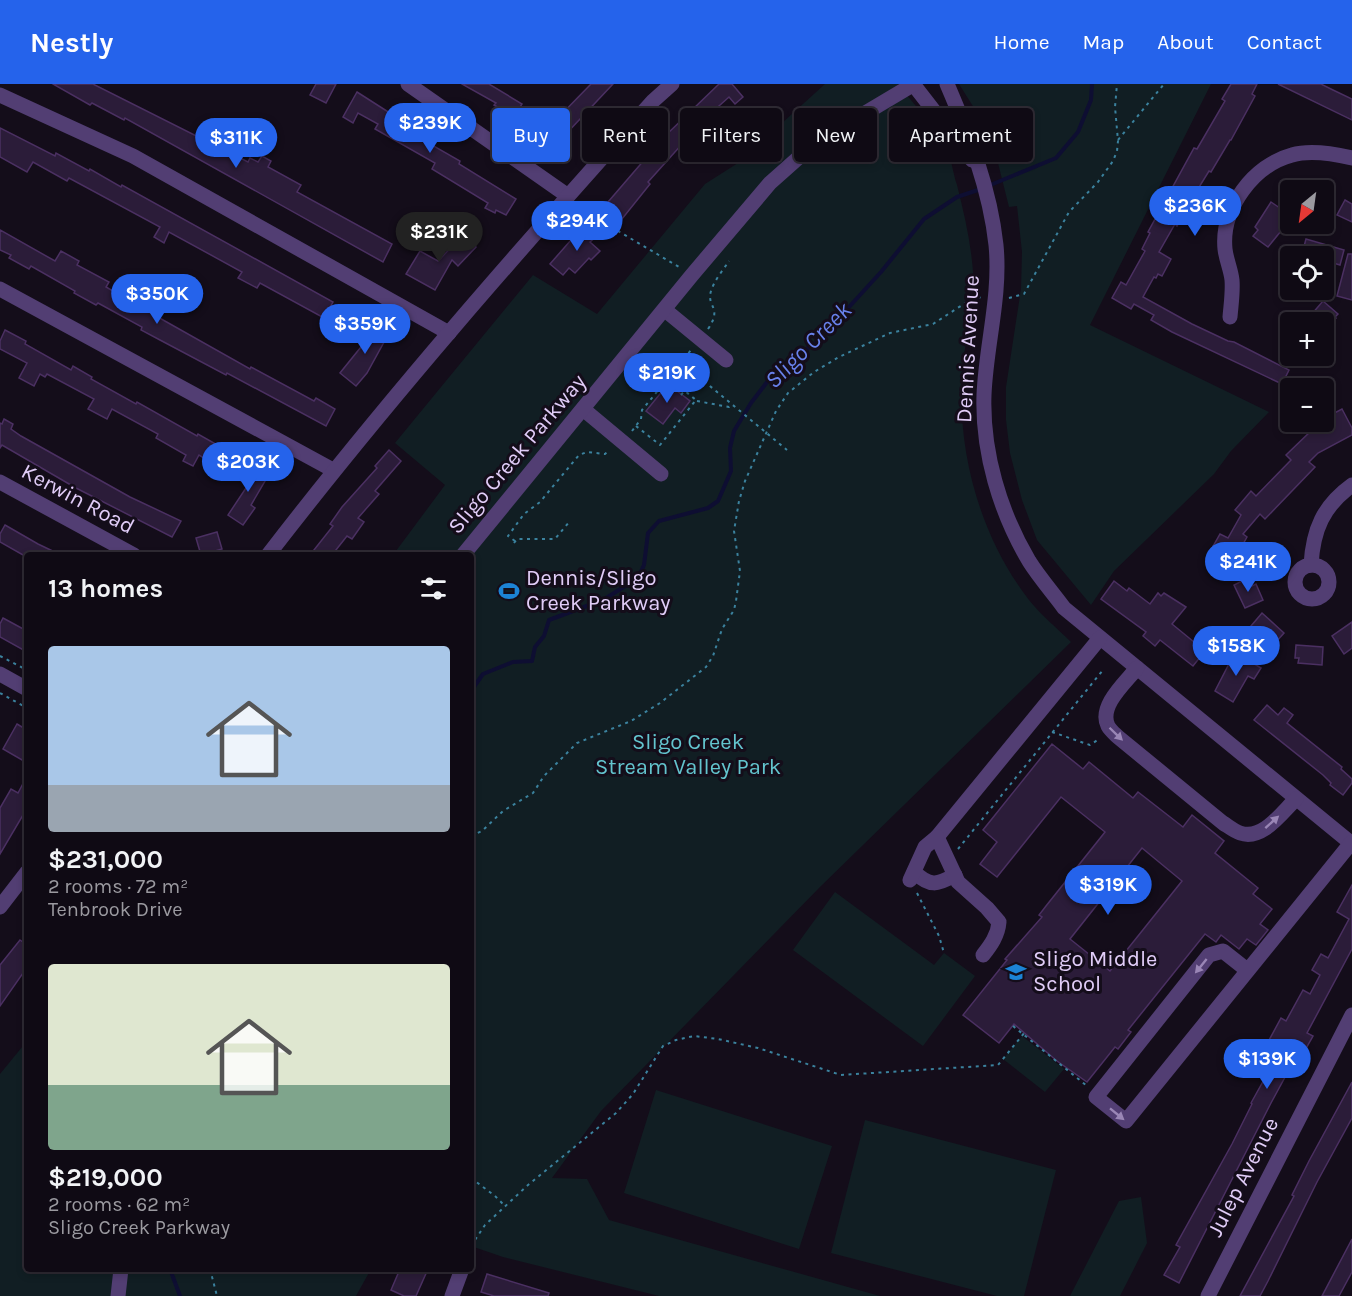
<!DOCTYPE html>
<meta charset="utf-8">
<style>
:root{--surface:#0f0a14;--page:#18131d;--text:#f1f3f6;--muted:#9b9aa0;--line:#2f2b34;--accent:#2563eb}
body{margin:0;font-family:Karla,sans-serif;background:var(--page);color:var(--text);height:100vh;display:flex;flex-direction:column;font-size:22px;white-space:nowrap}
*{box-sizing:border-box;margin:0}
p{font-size:20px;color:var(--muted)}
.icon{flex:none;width:33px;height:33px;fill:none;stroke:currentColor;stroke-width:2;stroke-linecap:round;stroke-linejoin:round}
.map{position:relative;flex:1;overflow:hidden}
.sheet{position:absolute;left:24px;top:468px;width:450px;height:720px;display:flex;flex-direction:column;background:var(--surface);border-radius:6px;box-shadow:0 3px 9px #0003,0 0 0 2px var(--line)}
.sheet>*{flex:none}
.guide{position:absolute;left:492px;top:24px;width:570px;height:54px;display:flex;gap:12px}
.needle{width:39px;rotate:209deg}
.fabs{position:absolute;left:1280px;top:96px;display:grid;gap:12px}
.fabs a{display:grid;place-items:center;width:54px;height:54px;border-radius:6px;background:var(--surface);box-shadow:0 3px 9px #0003,0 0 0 2px var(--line);font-size:30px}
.price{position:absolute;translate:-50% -51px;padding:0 14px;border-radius:21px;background:var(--accent);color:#fff;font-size:20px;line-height:39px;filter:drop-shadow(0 2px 3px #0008)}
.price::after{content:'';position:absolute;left:50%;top:36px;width:18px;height:14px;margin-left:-9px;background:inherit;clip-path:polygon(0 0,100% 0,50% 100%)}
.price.selected{background:#222;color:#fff}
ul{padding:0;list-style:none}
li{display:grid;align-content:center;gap:12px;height:318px;padding:0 24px}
li span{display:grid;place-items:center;height:186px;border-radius:6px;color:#555}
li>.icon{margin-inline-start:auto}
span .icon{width:108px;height:108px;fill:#fffc;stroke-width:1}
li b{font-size:26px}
h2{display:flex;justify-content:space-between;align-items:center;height:72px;padding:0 24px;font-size:26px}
.tag{padding:0 21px;border-radius:6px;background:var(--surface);box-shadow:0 3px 9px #0003,0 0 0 2px var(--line);font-size:21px;line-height:54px}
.tag.selected{background:var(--accent);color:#fff}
header{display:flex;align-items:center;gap:36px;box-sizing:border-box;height:84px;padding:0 30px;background:var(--accent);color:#fff}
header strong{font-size:28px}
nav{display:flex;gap:33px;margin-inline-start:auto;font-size:21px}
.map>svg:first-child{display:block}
</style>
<header>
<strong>Nestly</strong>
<nav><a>Home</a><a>Map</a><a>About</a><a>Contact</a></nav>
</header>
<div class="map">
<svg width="1352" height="1212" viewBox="0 0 1352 1212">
<rect width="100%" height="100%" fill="#140d1a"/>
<g fill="#111e23">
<path d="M825,0H898C914,21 935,42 947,66C952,76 953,90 957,101C967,141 976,180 973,222C971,239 966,255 964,271C953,355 977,449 1029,516C1041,531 1057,544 1071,558L820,803L601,1027L552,1094L587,1095L609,1136L880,1212H659L503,1173L471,1162V471H393L445,401L395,359L533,191L597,230L705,100L738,79Z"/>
<polygon points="959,0 1211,0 1090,241 1269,328 1231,367 1214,390 1114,487 1091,521 1037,456 1022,416 1010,369 1006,336 1006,303 1021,205 1022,168 1017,122 1009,123 991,51"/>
<polygon points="835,808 934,881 944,869 975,892 923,962 793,866"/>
<polygon points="1022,952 1064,985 1045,1008 1003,975"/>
<polygon points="27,957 27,1185 371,1185 356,1212 0,1212 0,990"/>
<polygon points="656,1006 832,1062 799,1165 624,1109"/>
<polygon points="865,1036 1056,1086 1024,1212 997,1212 831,1169"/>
<polygon points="1141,1113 1147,1159 1120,1212 1070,1212 1119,1117"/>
</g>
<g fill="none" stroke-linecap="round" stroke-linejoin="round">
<g stroke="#0e0e32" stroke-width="4">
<polyline points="988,102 1056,74 1078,48 1091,16 1092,0"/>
<polyline points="471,607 483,590 513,578 532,577 535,563 544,552 549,536 603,516 638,494 644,481 648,449 659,437 708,424 718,417 731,387 730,364 734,347 751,319 777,285 817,258 881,188 924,135 957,113 981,105"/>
<polyline points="170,1185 180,1212"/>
</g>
</g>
<g fill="#2b1c39" stroke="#4b3062" stroke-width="1.5" fill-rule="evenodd">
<polygon points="53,0 93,0 248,78 250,74 258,78 262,72 271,77 268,83 301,101 297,108 392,160 383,178 125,34 124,36 92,19 90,21"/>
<polygon points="316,0 336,0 326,19 310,11"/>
<polygon points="462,0 489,0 522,20 514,33 494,21 496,19"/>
<polygon points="591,0 613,0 565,51 556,64 538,49 548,37 552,40"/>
<polygon points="719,0 732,0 743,13 735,20 729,13 710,30 718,39 708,48 705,45 690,60 686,57 683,59 648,98 650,100 618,140 602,126 608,118 664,53"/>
<polygon points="1231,0 1257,0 1252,10 1255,12 1231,56 1230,56 1211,88 1209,87 1196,108 1199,110 1190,127 1186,126 1177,142 1175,140 1159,168 1171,175 1162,192 1158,190 1156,194 1154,193 1143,213 1192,240 1228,257 1234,258 1289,286 1282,300 1172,248 1151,236 1154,231 1134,220 1131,225 1112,214 1121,198 1126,201 1145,167 1142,165 1150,149 1148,148 1194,64 1197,65 1225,17 1222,15"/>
<polygon points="1278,0 1321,0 1333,6 1352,15 1352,36"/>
<polygon points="357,8 404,38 402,41 431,57 430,60 460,77 459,80 516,115 506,131 496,126 495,129 485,124 488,119 432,85 435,79 375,45 378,40 358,29 353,39 343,33"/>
<polygon points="0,44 55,72 56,69 89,87 90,85 121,103 122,101 333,218 324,234 260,199 257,204 238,194 242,188 169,148 164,159 154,153 160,143 69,94 67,97 33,78 27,88 0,73"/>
<polygon points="1345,116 1352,120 1352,138 1337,131"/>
<polygon points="1271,118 1290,131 1290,136 1268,163 1253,152 1258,146 1255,143"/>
<polygon points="585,140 597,152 590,158 600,167 591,176 589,174 575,189 569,184 563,191 550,180"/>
<polygon points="0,146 55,177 61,167 79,177 77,181 109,198 106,203 140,223 250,285 251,283 314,317 316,314 335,325 326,342 227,289 226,291 160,256 141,246 142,243 98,219 96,221 74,209 75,207 31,182 29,185 9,174 11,171 0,166"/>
<polygon points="463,151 476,163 458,182 452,176 435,206 406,190 420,167 438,177"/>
<polygon points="1306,155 1344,166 1340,181 1323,176 1323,172 1310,172 1302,170"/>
<polygon points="1348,170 1352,170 1352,216 1337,212"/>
<polygon points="1323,217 1338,230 1335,233 1336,234 1323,250 1323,238 1305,238"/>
<polygon points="371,239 389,249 367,289 356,302 340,289 365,258 361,256"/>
<polygon points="5,246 26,257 25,260 71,286 73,282 92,293 91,295 136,320 137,318 197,352 198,350 221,363 212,379 199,371 193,382 183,377 186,371 156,354 158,350 112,325 107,335 88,325 94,315 47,290 45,293 40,290 34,302 19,294 27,279 0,265 0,257"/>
<polygon points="668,300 690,317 681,329 675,324 663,340 646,327"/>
<polygon points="1342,325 1352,344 1352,351 1318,369 1309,378 1315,383 1265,435 1260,430 1243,450 1247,453 1233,478 1211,466 1220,450 1228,454 1241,431 1235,426 1251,407 1256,412 1291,376 1286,371 1315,343 1312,338 1323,338 1323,335"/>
<polygon points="4,335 13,340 11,345 21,352 130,413 181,437 172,453 76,404 2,361 0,364 0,339 2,340"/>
<polygon points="389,366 401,377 375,407 379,410 358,434 364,438 352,455 347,452 332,471 310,471 333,442 330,440 342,423 377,384 375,382"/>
<polygon points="244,379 268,392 251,421 255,424 243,441 228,431 248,401 236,394"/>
<polygon points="5,441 38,460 61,471 23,471 0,458 0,450"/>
<polygon points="217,448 222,465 201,471 196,454"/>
<polygon points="1248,494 1252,502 1256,500 1263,516 1245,524 1234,501"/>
<polygon points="1114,497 1127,507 1129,504 1150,520 1158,509 1161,512 1164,509 1186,523 1172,540 1205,567 1193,582 1160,556 1155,562 1143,552 1146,548 1101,515"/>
<polygon points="1262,529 1284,549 1276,558 1267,550 1265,554 1251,542"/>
<polygon points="3,534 27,547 27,568 0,553 0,540"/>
<polygon points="1352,538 1352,564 1344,570 1332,552"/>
<polygon points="1296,561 1323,563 1322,581 1298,579 1299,574 1295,574"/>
<polygon points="1238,570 1261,584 1254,595 1248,592 1233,618 1215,607 1233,572 1236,574"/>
<polygon points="1267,621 1278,631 1284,624 1293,631 1287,639 1342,683 1341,685 1352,695 1352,699 1343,711 1330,701 1331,699 1323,691 1254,636"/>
<polygon points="17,640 27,646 27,667 22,676 3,665"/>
<path d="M1052,660L1083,685L1089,678L1133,714L1138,708L1183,743L1192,731L1224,757L1215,769L1258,804L1253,810L1272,825L1260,840L1268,846L1256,861L1247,855L1239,865L1221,851L1216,858L1205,850L1128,946L1131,948L1118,965L1115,963L1087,998L1057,977L1014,940L999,959L963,931L1007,876L1005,875L1042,833L1039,831L1046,822L1105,748L1061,713L997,793L980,780L997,758L983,746ZM1142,764L1182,797L1110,887L1070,855Z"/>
<polygon points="27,692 27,733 23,731 0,770 0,724 11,705 18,709"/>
<polygon points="1352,801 1352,865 1307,949 1313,952 1300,975 1296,973 1271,1019 1179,1199 1164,1191 1180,1163 1176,1161 1232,1060 1252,1020 1251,1019 1281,965 1268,958 1281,934 1286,937 1303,906 1310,910 1320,891 1312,886 1321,870 1328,874 1349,835 1337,828"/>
<polygon points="20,856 27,861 27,892 23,889 0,922 0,881"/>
<polygon points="1352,998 1352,1034 1317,1098 1268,1197 1260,1212 1240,1212 1294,1112 1292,1111 1309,1077"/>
<polygon points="1352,1155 1352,1188 1339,1212 1322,1212"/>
<polygon points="400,1185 428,1185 416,1212 404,1212 391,1206"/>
<polygon points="487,1190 549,1209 548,1212 494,1212 481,1208"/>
</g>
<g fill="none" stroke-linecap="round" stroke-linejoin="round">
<g stroke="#3b829e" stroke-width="2" stroke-dasharray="3 4.5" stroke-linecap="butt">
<polyline points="1118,56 1164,0"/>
<polyline points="579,124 679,183"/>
<polyline points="1009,214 1024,210 1069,128 1098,98 1113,77 1117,67 1118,57 1115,23 1117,0"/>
<path d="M708,245C723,223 706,223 711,207C714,197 723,186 729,177"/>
<polyline points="681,278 787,366"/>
<polyline points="681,311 708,278"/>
<polyline points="697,317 729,323 731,320"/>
<polyline points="636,342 660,361 696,316 669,294"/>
<polyline points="632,347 641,335 642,326 691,266"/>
<polyline points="515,457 508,452 524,430 540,418 579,371 587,368 605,370 609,366"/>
<polyline points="514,459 517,455 555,455 570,437"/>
<polyline points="0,572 27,586"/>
<polyline points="0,609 27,624"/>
<polyline points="1052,648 1090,661 1099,655"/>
<polyline points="471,752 482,747 503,727 533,709 544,692 577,659 631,637 660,619 706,583 713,572 722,545 734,526 736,517 740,487 734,447 739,417 745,397 776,327 788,309 814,288 839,273 890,249 933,240 973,214 982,213"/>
<polyline points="958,765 1103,586"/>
<polyline points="917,809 939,852 944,869"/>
<polyline points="23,828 27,830"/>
<polyline points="1013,942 1087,1002"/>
<polyline points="471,1094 495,1112 505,1122"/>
<polyline points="471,1162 485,1141 528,1101 616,1029 633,1010 663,962 676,956 694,952 718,955 758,964 841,991 998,981 1025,948"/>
<polyline points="210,1185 217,1212"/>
</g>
<g stroke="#523e73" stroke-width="15">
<polyline points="408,0 568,112"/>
<polyline points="913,0 972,76"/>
<path d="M947,0C969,51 990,105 996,161C1001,212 986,261 984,311C982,368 1000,428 1029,477C1039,493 1053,509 1064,524L1352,760"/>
<polyline points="0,11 133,72 449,249"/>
<polyline points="0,205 333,386"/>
<polyline points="665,226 726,276"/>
<path d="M1230,233C1231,221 1233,208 1232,196C1231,186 1226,175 1225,165C1221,124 1254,81 1292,71C1309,66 1335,70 1352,74"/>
<polyline points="583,325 661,390"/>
<polyline points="0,398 134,471"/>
<path d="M268,471C389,314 520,165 653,17L672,0"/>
<polyline points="463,471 692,191 770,99 815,59 914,0"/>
<path d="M1311,481C1313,446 1323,422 1352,401"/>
<circle cx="1312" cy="498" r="17"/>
<path d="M1137,584C1126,598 1098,622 1108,642C1110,646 1115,650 1118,653L1223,739C1228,742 1234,747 1240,749C1263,757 1282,728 1296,715"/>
<polyline points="0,590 27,605"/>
<polyline points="937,753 1100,554"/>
<path d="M914,788C930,803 937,801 955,791"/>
<path d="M910,796L925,763L937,753L958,798L987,824L999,838C998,851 991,861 983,871"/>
<polyline points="0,823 27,788"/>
<polyline points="1247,886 1223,867 1209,871 1096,1013 1126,1037 1351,759"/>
<polyline points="118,1212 121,1185"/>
<polyline points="452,1212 462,1185"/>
<polyline points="1208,1212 1352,931"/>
</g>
</g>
<defs><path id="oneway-solid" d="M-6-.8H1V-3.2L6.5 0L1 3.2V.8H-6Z" transform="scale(1.5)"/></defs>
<g fill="#9a86b6">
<use href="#oneway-solid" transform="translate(1116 650) rotate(44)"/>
<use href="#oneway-solid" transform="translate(1272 738) rotate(-42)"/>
<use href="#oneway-solid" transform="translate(1201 882) rotate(129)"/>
<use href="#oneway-solid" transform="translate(1117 1030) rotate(39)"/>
</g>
<defs>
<g id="stadium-bare" transform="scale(1.62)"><path d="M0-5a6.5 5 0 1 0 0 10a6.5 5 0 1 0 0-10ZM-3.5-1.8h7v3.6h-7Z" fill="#1c83d5" stroke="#140d1a" stroke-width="2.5" paint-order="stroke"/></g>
<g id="school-bare" transform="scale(1.62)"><path d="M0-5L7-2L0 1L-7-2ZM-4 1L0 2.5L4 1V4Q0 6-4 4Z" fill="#1c83d5" stroke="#140d1a" stroke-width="2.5" paint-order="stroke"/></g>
</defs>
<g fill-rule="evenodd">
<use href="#stadium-bare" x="509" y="507"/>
<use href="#school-bare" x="1016" y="888"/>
</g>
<g text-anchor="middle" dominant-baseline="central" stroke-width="6" stroke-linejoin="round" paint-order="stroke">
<g font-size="22" fill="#e1cdf8" stroke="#140d1a">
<text transform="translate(968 265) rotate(-87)">Dennis Avenue</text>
<text transform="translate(517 370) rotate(-50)">Sligo Creek Parkway</text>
<text transform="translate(78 415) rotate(28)">Kerwin Road</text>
<text transform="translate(1243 1093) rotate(-63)">Julep Avenue</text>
</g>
<g font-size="22" fill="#e1cdf8" stroke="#140d1a" text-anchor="start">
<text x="526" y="494">Dennis/Sligo<tspan x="526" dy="25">Creek Parkway</tspan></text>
<text x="1033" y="875">Sligo Middle<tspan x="1033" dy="25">School</tspan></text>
</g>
<g font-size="22" fill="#63c4ce" stroke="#140d1a">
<text x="688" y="658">Sligo Creek<tspan x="688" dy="25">Stream Valley Park</tspan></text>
</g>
<g font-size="24" font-style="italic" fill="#6881eb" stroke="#140d1a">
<text transform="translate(808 261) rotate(-45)">Sligo Creek</text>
</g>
</g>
</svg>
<div class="fabs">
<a><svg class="needle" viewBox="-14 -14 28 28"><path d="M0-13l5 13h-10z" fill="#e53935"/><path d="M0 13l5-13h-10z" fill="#9b9aa0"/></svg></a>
<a><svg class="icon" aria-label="locate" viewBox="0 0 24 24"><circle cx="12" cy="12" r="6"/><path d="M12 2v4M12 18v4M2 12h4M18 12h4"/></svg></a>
<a>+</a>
<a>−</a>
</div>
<b class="price" style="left:430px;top:70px">$239K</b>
<b class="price" style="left:236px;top:85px">$311K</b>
<b class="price" style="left:1195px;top:153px">$236K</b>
<b class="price" style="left:577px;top:168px">$294K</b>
<b class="price selected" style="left:439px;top:179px">$231K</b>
<b class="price" style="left:157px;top:241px">$350K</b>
<b class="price" style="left:365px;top:271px">$359K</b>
<b class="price" style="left:667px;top:320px">$219K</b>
<b class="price" style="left:248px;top:409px">$203K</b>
<b class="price" style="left:1248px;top:509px">$241K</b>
<b class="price" style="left:1236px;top:593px">$158K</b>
<b class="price" style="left:1108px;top:832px">$319K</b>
<b class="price" style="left:1267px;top:1006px">$139K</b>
<div class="guide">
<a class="tag selected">Buy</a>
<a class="tag">Rent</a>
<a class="tag">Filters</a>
<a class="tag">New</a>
<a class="tag">Apartment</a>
</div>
<section class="sheet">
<h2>13 homes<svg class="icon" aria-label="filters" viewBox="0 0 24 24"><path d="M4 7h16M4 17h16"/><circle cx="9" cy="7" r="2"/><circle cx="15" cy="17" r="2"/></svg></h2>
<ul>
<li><span style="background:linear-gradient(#a9c7e8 75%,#9aa5b1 0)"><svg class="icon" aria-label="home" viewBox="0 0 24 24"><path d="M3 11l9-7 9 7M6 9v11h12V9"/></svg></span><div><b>$231,000</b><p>2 rooms · 72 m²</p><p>Tenbrook Drive</p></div></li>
<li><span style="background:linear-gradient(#dfe7d0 65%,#7fa58c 0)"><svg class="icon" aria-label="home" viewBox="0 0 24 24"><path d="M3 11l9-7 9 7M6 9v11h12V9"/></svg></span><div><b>$219,000</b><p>2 rooms · 62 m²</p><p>Sligo Creek Parkway</p></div></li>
</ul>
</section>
</div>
